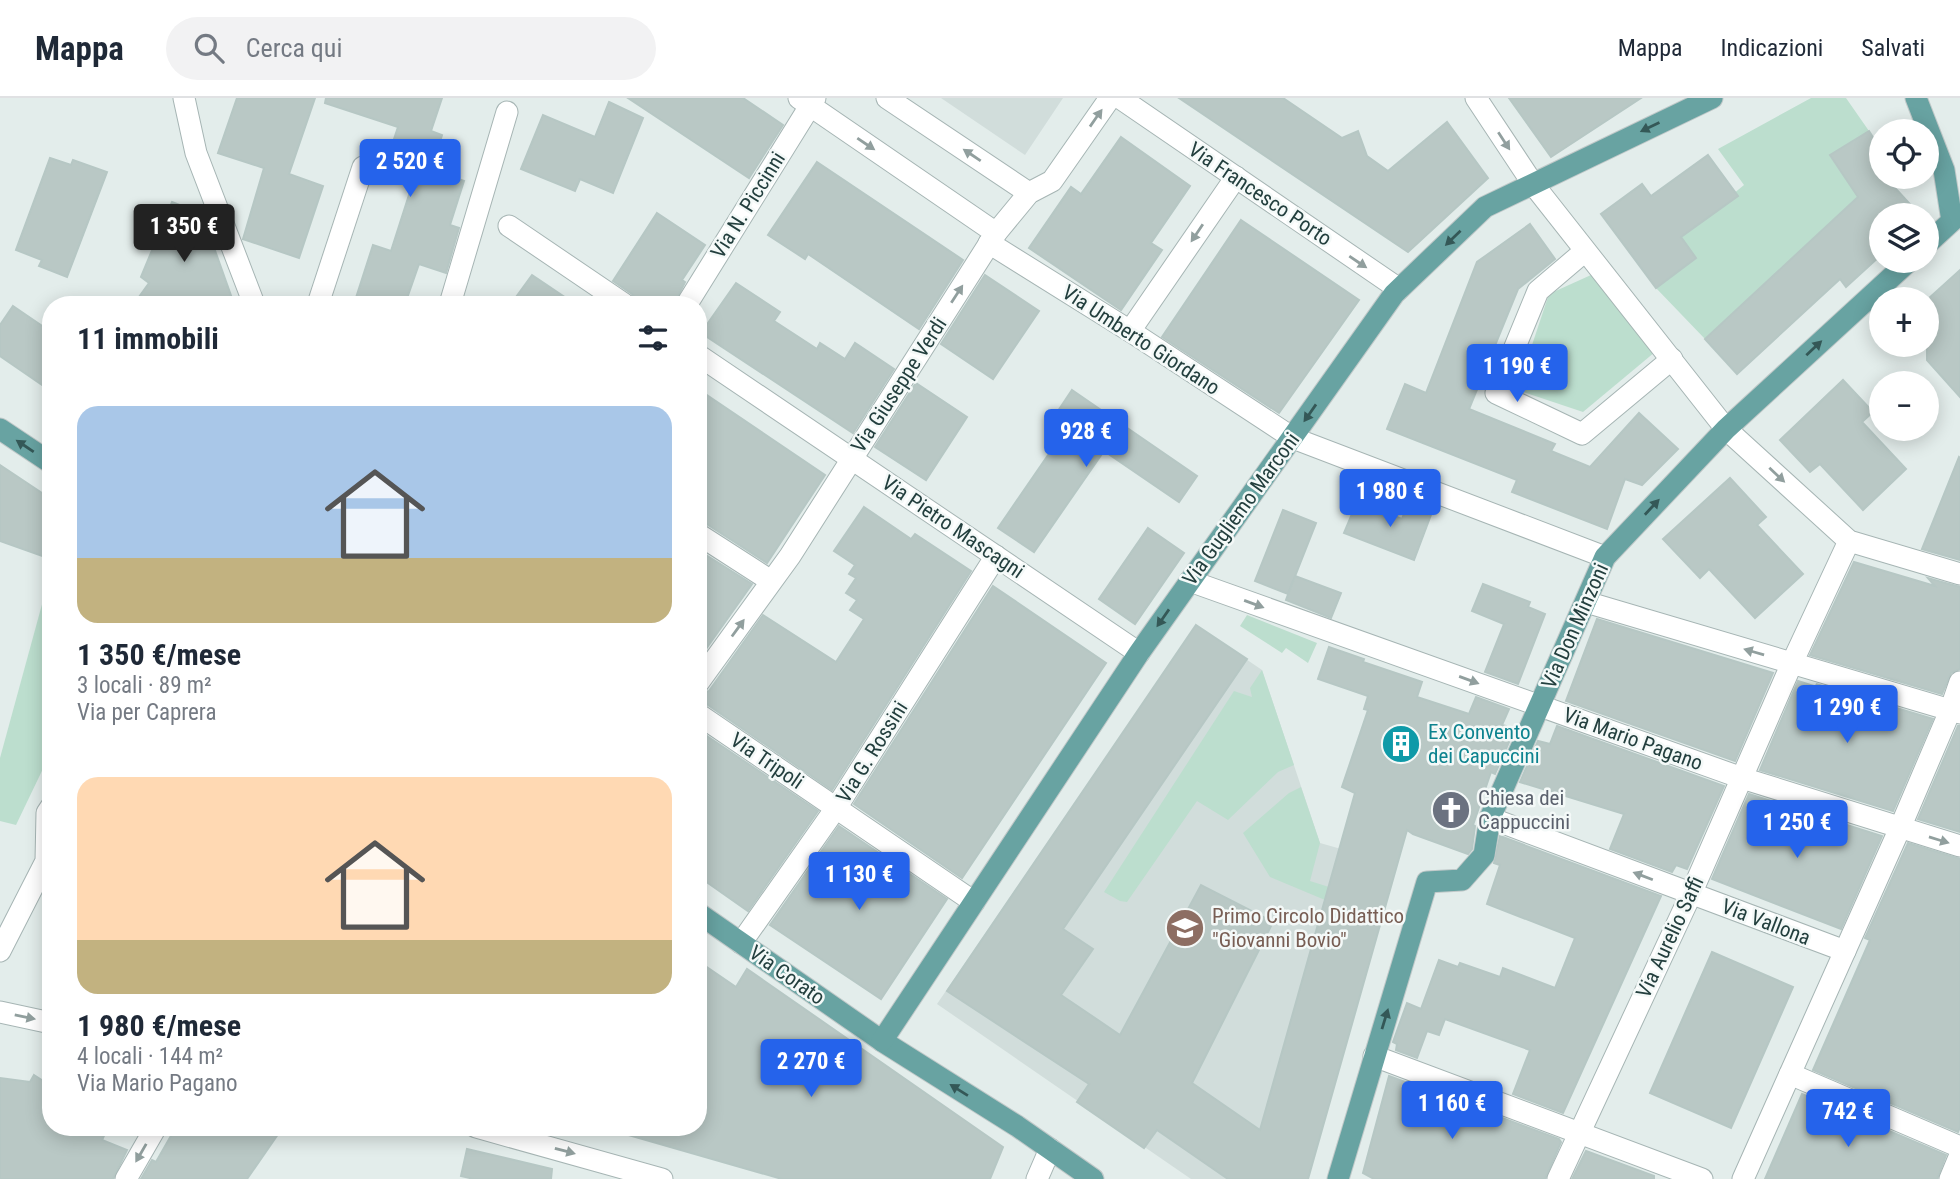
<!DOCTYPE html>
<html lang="it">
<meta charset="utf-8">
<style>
:root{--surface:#fff;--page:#f2f2f3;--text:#1f2937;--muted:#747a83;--line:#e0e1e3;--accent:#2563eb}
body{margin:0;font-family:"Roboto Condensed",sans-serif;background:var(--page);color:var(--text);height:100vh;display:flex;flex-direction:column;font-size:26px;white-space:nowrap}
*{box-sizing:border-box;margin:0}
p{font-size:23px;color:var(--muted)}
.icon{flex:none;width:38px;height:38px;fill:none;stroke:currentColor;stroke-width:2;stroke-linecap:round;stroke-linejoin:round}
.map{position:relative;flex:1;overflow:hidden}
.drawer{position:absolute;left:42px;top:198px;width:665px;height:840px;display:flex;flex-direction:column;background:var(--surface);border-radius:28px;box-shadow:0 4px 18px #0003}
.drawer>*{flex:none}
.buttons{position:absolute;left:1869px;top:21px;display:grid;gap:14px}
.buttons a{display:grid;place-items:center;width:70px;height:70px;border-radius:50%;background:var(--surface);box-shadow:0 4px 18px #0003;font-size:35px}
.price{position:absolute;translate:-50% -60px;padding:0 16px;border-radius:7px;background:var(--accent);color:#fff;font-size:23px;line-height:46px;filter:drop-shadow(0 2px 4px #0008)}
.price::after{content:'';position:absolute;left:50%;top:42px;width:21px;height:16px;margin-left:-10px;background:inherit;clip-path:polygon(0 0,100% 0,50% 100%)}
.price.current{background:#222;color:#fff}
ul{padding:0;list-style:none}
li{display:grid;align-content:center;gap:14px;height:371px;padding:0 35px}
li span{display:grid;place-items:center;height:217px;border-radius:21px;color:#555}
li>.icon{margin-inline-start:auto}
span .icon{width:126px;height:126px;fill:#fffc;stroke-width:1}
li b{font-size:30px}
h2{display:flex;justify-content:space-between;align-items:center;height:84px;padding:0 35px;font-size:30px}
header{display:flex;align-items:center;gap:42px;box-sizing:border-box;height:98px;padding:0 35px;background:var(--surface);border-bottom:2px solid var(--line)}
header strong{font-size:33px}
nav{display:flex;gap:38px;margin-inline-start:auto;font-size:24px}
.search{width:490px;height:63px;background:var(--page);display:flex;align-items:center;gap:18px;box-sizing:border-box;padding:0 24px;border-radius:38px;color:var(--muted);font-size:26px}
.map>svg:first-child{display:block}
</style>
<header>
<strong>Mappa</strong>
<div class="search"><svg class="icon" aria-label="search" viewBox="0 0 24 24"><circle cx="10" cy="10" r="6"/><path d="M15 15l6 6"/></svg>Cerca qui</div>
<nav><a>Mappa</a><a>Indicazioni</a><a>Salvati</a></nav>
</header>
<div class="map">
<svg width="1960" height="1081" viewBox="0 0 1960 1081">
<rect width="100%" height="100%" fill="#e3edeb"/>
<g fill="#d1dddb">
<polygon points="941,0 1063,0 1025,57"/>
<polygon points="1196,527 1262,572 1320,745 1397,767 1308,1081 1191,1081 937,906"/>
</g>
<g fill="#bcdece">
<polygon points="1811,0 1846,0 1869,33 1830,58 1862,105 1705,241 1656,190 1696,160 1681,139 1744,87 1718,51"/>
<polygon points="1591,177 1655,254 1583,314 1517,292 1549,196"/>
<polygon points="47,488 51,488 51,654 16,727 0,723 0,660"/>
<polygon points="1247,517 1317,545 1308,565 1286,550 1282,555 1240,528"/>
<polygon points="1262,572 1294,667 1278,674 1228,722 1197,703 1127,804 1120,803 1104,794 1234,593 1252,599 1250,590"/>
<polygon points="1301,689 1320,745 1310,783 1329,789 1325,802 1270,779 1243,735 1289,695"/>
</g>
<g fill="#b9c8c5" stroke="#b6c7c4" stroke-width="2">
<polygon points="237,0 315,0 289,76 323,88 299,160 243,141 264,70 218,55"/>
<polygon points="326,0 442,0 431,33 442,37 431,72 464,83 450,127 459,130 446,175 419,166 405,206 354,206 373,147 391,153 416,75 386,65 398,29 325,5"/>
<polygon points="628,0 743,0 783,27 749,80"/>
<polygon points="1179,0 1283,0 1342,40 1358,33 1367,58 1388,73 1447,24 1488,80 1408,154"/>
<polygon points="1509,0 1641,0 1551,59"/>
<polygon points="609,4 643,20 613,95 580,81 575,93 521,71 543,17 595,39"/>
<polygon points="1869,33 1881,52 1881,79 1885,79 1920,117 1881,117 1881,157 1846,189 1840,181 1737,276 1705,241 1858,99 1830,57"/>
<polygon points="1121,39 1190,88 1151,145 1162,152 1121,212 1029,150 1071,89 1081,96"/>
<polygon points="1708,57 1738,98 1681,139 1696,160 1656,190 1601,116 1642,86 1651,98"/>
<polygon points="50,60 71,67 73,62 107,74 67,179 39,168 42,162 16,152"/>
<polygon points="817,64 963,162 919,231 808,156 805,161 768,137"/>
<polygon points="172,104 202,116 234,206 134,206 149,185 141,179"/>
<polygon points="657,115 705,147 682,182 685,184 674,206 637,206 632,196 613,183"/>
<polygon points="1241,122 1359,202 1279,315 1162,239"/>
<polygon points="1530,126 1555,161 1518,191 1469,311 1555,346 1551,353 1590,369 1639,315 1678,351 1642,387 1625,381 1607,431 1512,394 1517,382 1387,331 1405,286 1426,295 1477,164"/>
<polygon points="1960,172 1960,299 1927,262 1927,202"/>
<polygon points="532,177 575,206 511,206"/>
<polygon points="985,177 1039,213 993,281 941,246"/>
<polygon points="736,185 780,214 774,223 817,251 820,245 845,261 855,245 894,271 853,335 701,235"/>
<polygon points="13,208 51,234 51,293 0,258 0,227"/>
<polygon points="1843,282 1873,314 1862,324 1906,371 1863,412 1820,366 1810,374 1780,342"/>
<polygon points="916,285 967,319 926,382 875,349"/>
<polygon points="698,291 825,377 767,465 705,425 698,423"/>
<polygon points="1072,292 1197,378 1179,404 1104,353 1034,454 998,430 1068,328 1054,319"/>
<polygon points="1959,359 1960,360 1960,462 1922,451"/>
<polygon points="0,367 51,401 51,461 0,443"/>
<polygon points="1730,380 1766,419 1757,427 1803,476 1755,520 1709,471 1700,480 1663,441"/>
<polygon points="1357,404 1402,421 1408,405 1432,414 1414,462 1344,435"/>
<polygon points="864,409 911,441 915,436 971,473 832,692 705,605 698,603 698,598 709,593 763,517 836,564 864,521 850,512 857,502 846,495 856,480 849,476 855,467 834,453"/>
<polygon points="1283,412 1316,425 1288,496 1255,483"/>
<polygon points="1148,430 1184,455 1135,526 1099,501"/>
<polygon points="698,452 752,486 698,562"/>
<polygon points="1854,464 1935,488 1928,480 1960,489 1960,571 1951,575 1942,596 1810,557"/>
<polygon points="1295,478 1341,495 1331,520 1286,502"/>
<polygon points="1483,486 1530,504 1528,509 1545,516 1518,586 1485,574 1504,526 1472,513"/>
<polygon points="993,488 1106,565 962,780 854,706"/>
<polygon points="1597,521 1773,575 1735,663 1566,603"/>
<polygon points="1196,527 1247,561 1063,831 1093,851 1061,897 1120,937 1201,787 1273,824 1192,985 1260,1032 1355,695 1342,689 1368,612 1364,611 1368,598 1318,581 1329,549 1364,561 1363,564 1422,584 1417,599 1469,616 1476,599 1509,611 1502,627 1506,628 1505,632 1513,635 1495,676 1491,674 1473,727 1475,728 1472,751 1468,756 1413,736 1407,732 1308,1081 1228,1081 1157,1032 1144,1050 1077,1004 1089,986 947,893"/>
<polygon points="1798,583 1820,590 1816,586 1933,621 1893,713 1760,672"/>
<polygon points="1557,628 1724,688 1687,771 1676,767 1672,774 1610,751 1624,716 1520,684 1538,643 1550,646"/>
<polygon points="1958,628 1960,628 1960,734 1918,721"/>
<polygon points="698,632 818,713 748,813 698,778"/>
<polygon points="1749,696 1882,738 1841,831 1712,781"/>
<polygon points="839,728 947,801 881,901 770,827"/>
<polygon points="1500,738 1661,798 1563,1015 1513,996 1530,952 1445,921 1439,937 1427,933 1417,960 1396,952 1397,946 1393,944 1407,905 1421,911 1439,862 1458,869 1460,865 1500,879 1503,870 1555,890 1575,840 1487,806 1500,767 1494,765"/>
<polygon points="1908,745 1960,761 1960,1029 1958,1034 1813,972 1870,842 1865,840"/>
<polygon points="1712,854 1793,889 1731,1030 1650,995"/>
<polygon points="698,863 736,889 747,871 1003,1049 990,1081 782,1081 625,1036 626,1029 698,1029"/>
<polygon points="34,977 51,988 51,1029 108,1029 102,1042 127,1052 113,1081 0,1081 0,980 30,984"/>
<polygon points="1389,978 1559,1041 1561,1044 1545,1081 1374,1081 1363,1075"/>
<polygon points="1802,996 1946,1057 1937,1081 1765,1081"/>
<polygon points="176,1029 283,1029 247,1081 141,1081 152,1062 156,1064"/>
<polygon points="467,1051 552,1071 551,1081 474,1081 461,1078"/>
<polygon points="1586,1053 1654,1078 1654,1081 1572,1081"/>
</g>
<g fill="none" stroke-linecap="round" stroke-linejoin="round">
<g stroke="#a6b5b4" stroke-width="23">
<g id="minor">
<polyline points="184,0 196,55 254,206"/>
<polyline points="799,0 996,135"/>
<polyline points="887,0 1029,95"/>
<polyline points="1120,0 1399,191"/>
<polyline points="1476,0 1533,86 1726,331 1849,443 1960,476"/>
<polyline points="509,128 624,206"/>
<polyline points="989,145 1130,233 1293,340 1605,459"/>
<polyline points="1585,153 1538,193 1496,295 1582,336 1672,261"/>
<polyline points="318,206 363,69"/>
<polyline points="450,206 507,14"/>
<polyline points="687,206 815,0"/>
<polyline points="1130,233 1236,79"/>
<polyline points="698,257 1139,555"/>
<polyline points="698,436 771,483"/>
<polyline points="1190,483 1742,680 1960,748"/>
<polyline points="1586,504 1960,615"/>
<polyline points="698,585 790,458 996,135 1029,95 1052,83 1110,0"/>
<polyline points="698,616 974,804"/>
<polyline points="1490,720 1845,853"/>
<polyline points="741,845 836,710 996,458"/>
<polyline points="0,853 46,763 47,715 51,709"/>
<polyline points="0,914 51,925"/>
<polyline points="1374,958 1702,1081"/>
<polyline points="1790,976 1960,1049"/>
<polyline points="476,1029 662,1081"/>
<polyline points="126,1081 156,1029"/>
<polyline points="1037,1081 1050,1051"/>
<polyline points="1558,1081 1691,796 1792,565 1849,443"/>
<polyline points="1743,1081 1900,730 1950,613 1960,584"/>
<polyline points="1950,1081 1960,1057"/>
</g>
</g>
<g stroke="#c1c9c9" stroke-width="23">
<g id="major">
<polyline points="1916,0 1944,72 1952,123 1927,146"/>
<polyline points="0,331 51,365"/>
<polyline points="698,815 882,943 1017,1028 1093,1081"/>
<polyline points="882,943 1139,555 1394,196 1485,109 1712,0"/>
<polyline points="1338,1081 1427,784 1462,782 1484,757 1490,720 1605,459 1726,331 1909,163"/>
</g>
</g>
<use href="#minor" stroke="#fff" stroke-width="21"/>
<use href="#major" stroke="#68a3a2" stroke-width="21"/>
</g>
<defs><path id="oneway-solid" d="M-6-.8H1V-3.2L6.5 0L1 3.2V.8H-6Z" transform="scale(1.75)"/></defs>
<g fill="#919f9e">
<use href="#oneway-solid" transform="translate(1096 20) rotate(-55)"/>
<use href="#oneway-solid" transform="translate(1504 43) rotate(57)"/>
<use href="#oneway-solid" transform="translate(866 46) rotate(34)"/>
<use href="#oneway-solid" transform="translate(972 57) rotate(-146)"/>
<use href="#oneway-solid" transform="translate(1197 135) rotate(124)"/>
<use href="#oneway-solid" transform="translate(1358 164) rotate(34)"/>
<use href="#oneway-solid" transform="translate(957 196) rotate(-57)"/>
<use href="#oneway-solid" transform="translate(1777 377) rotate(43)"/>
<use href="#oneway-solid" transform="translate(1254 506) rotate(20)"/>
<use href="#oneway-solid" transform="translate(738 530) rotate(-54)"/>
<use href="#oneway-solid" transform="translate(1754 554) rotate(-164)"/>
<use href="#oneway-solid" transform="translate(1469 582) rotate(20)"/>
<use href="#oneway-solid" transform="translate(1939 742) rotate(17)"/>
<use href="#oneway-solid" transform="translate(1643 778) rotate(-159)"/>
<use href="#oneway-solid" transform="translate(25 919) rotate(12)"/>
<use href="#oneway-solid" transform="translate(565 1053) rotate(15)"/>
<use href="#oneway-solid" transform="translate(141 1055) rotate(120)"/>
</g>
<g fill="#345857">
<use href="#oneway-solid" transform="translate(1650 29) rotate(154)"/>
<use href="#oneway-solid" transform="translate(1453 140) rotate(136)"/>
<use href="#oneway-solid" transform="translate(1814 250) rotate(-43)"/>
<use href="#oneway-solid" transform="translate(1310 315) rotate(125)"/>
<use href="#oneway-solid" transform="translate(25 348) rotate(-146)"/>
<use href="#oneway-solid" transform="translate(1652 409) rotate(-47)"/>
<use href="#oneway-solid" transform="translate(1163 520) rotate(125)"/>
<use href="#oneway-solid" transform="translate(1385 921) rotate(-73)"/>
<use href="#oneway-solid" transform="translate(959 992) rotate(-148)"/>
</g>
<defs>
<g id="building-disc" transform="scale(2.0125)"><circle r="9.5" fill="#0f9aa8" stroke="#f4f9f8"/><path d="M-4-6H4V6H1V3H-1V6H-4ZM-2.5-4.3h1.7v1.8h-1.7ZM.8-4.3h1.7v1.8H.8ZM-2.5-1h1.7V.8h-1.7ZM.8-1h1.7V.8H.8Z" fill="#fff"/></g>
<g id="church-disc" transform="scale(2.0125)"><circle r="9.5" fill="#6b7280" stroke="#f4f9f8"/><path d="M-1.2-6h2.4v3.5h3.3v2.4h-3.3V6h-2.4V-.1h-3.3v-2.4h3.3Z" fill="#fff"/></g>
<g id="school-disc" transform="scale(2.0125)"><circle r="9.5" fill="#8d6e63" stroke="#f4f9f8"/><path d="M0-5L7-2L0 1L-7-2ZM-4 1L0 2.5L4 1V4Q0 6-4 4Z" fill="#fff"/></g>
</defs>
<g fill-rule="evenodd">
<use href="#building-disc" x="1401" y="646"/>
<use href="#church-disc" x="1451" y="712"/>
<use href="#school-disc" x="1185" y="830"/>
</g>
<g text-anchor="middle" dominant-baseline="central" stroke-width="5" stroke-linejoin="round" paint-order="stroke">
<g font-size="21" fill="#233f3e" stroke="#f4f9f8">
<text transform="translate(1260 96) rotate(34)">Via Francesco Porto</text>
<text transform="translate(748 107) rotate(-58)">Via N. Piccinni</text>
<text transform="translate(1141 242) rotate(33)">Via Umberto Giordano</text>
<text transform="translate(899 287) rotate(-57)">Via Giuseppe Verdi</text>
<text transform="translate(1241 411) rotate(-54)">Via Gugliemo Marconi</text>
<text transform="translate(953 429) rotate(34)">Via Pietro Mascagni</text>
<text transform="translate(1575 528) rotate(-66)">Via Don Minzoni</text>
<text transform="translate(1633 641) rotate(20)">Via Mario Pagano</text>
<text transform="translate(872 654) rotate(-58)">Via G. Rossini</text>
<text transform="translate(767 663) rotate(34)">Via Tripoli</text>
<text transform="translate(1766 824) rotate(21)">Via Vallona</text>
<text transform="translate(1670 839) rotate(-65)">Via Aurelio Saffi</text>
<text transform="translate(787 877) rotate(35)">Via Corato</text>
</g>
<g font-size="21" fill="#0d838f" stroke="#f4f9f8" text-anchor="start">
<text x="1428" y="634">Ex Convento<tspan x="1428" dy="24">dei Capuccini</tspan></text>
</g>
<g font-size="21" fill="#5b616d" stroke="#f4f9f8" text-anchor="start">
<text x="1478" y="700">Chiesa dei<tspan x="1478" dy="24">Cappuccini</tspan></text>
</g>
<g font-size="21" fill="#785e54" stroke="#f4f9f8" text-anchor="start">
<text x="1212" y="818">Primo Circolo Didattico<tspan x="1212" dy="24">"Giovanni Bovio"</tspan></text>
</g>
</g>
</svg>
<div class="buttons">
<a><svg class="icon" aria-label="locate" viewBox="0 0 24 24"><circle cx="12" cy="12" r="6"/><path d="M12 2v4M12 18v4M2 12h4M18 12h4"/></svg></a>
<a><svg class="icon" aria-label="layers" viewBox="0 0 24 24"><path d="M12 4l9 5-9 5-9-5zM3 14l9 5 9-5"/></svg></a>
<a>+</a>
<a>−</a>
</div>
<b class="price" style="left:410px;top:101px">2 520 €</b>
<b class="price current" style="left:184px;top:166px">1 350 €</b>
<b class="price" style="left:1517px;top:306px">1 190 €</b>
<b class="price" style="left:1086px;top:371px">928 €</b>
<b class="price" style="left:1390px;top:431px">1 980 €</b>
<b class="price" style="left:1847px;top:647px">1 290 €</b>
<b class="price" style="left:1797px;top:762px">1 250 €</b>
<b class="price" style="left:859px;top:814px">1 130 €</b>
<b class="price" style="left:811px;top:1001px">2 270 €</b>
<b class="price" style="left:1452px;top:1043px">1 160 €</b>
<b class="price" style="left:1848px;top:1051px">742 €</b>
<section class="drawer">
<h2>11 immobili<svg class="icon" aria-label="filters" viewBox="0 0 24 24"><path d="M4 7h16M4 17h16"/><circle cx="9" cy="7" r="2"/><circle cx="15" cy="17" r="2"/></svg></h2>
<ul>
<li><span style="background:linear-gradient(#a9c7e8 70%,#c2b280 0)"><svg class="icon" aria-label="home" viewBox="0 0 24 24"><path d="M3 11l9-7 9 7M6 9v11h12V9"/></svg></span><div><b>1 350 €/mese</b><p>3 locali · 89 m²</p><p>Via per Caprera</p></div></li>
<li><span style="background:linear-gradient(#ffd9b3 75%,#c2b280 0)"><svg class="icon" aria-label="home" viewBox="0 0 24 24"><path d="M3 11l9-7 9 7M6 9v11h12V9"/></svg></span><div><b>1 980 €/mese</b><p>4 locali · 144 m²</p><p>Via Mario Pagano</p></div></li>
</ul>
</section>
</div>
